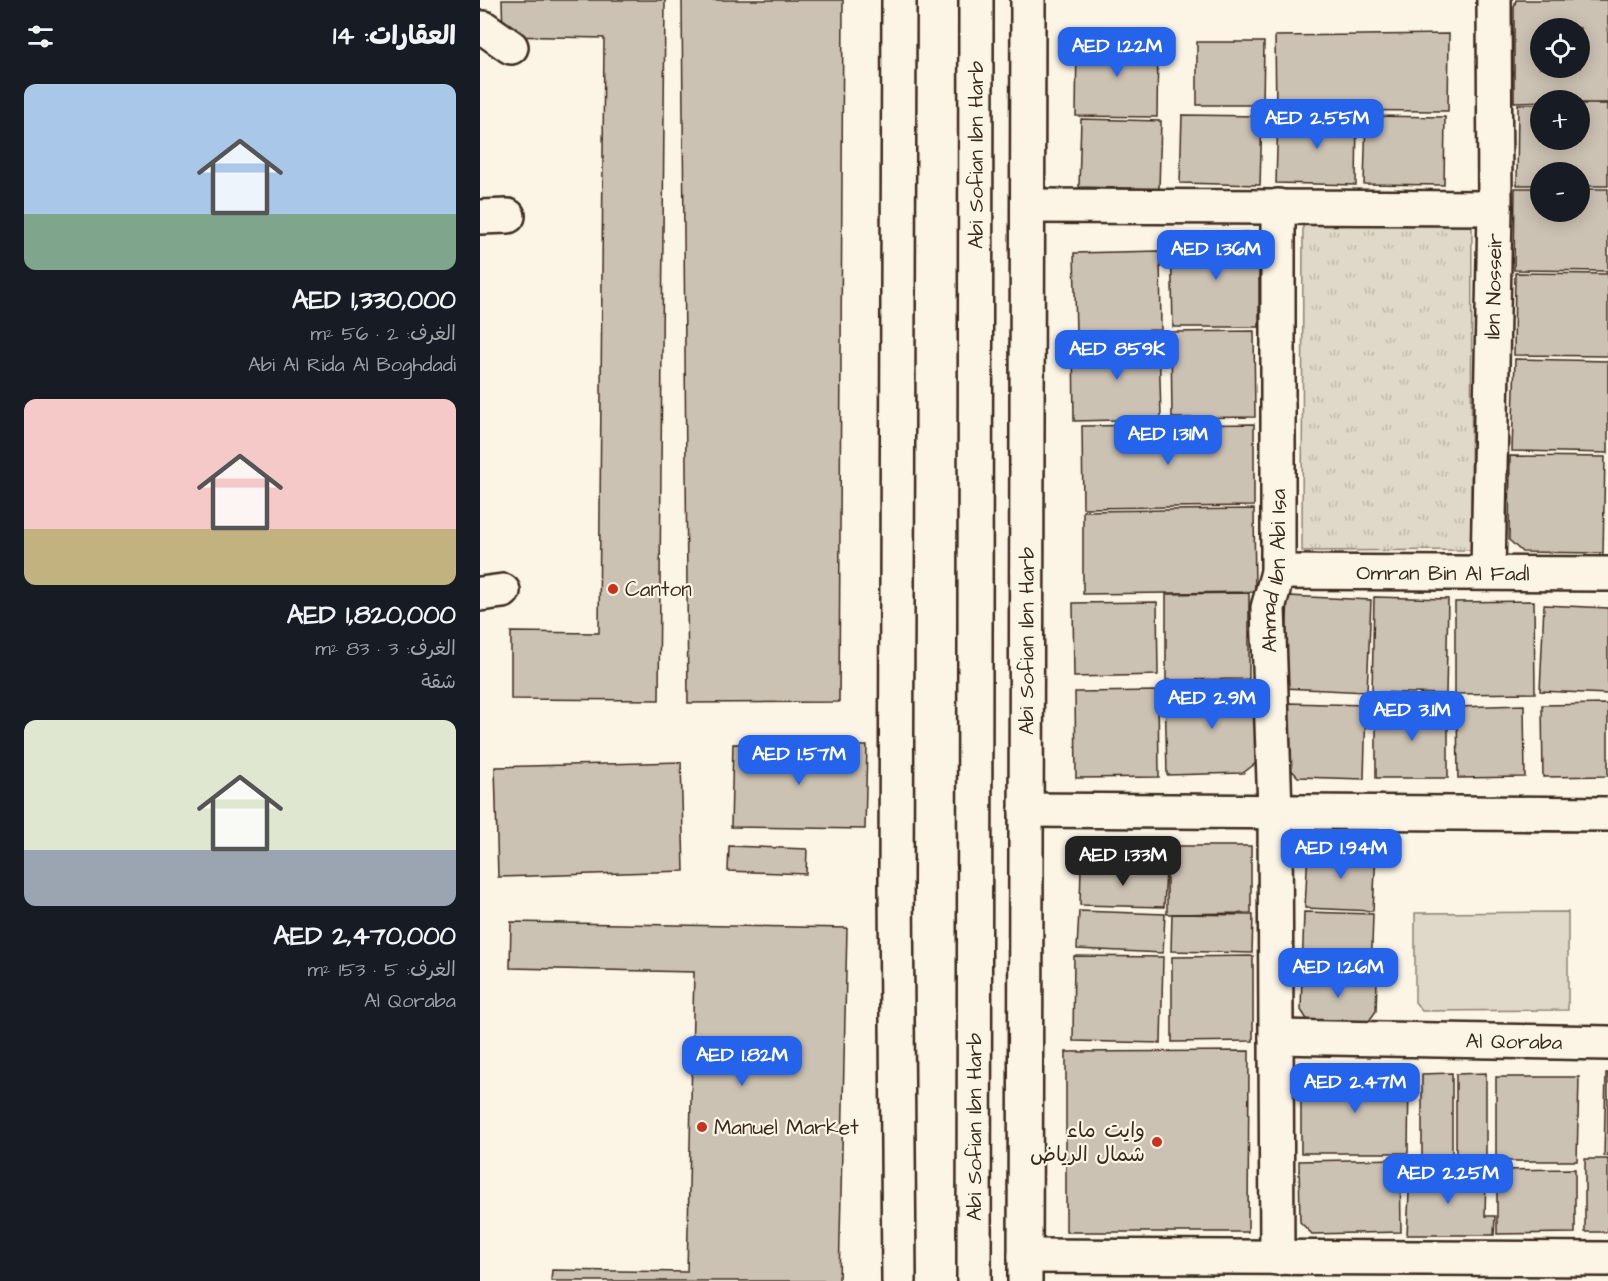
<!DOCTYPE html>
<html lang="ar">
<meta charset="utf-8">
<style>
:root{--surface:#171b24;--page:#20242c;--text:#f1f3f6;--muted:#9ea1a6;--accent:#2563eb}
body{margin:0;font-family:"Architects Daughter","Playpen Sans Arabic",sans-serif;background:var(--page);color:var(--text);direction:rtl;height:100vh;display:flex;flex-direction:column;font-size:22px;white-space:nowrap}
*{box-sizing:border-box;margin:0}
p{font-size:20px;color:var(--muted)}
.icon{flex:none;width:33px;height:33px;fill:none;stroke:currentColor;stroke-width:2;stroke-linecap:round;stroke-linejoin:round}
.map{position:relative;flex:1;overflow:hidden;direction:ltr}
.side{display:flex;flex-direction:column;background:var(--surface);width:480px}
.side>*{flex:none}
.controls{position:absolute;left:1050px;top:18px;display:grid;gap:12px}
.controls a{display:grid;place-items:center;width:60px;height:60px;border-radius:50%;background:var(--surface);box-shadow:0 3px 15px #0003;font-size:30px}
.price{position:absolute;translate:-50% -51px;padding:0 14px;border-radius:12px;background:var(--accent);color:#fff;font-size:20px;line-height:39px;filter:drop-shadow(0 2px 3px #0008)}
.price::after{content:'';position:absolute;left:50%;top:36px;width:18px;height:14px;margin-left:-9px;background:inherit;clip-path:polygon(0 0,100% 0,50% 100%)}
.price.on{background:#222;color:#fff}
ul{padding:0;list-style:none}
li{display:grid;align-content:center;gap:12px;height:318px;padding:0 24px}
li span{display:grid;place-items:center;height:186px;border-radius:12px;color:#555}
li>.icon{margin-inline-start:auto}
span .icon{width:108px;height:108px;fill:#fffc;stroke-width:1}
li b{font-size:26px}
h2{display:flex;justify-content:space-between;align-items:center;height:72px;padding:0 24px;font-size:26px}
main{display:flex;flex:1;min-height:0}
.map>svg:first-child{display:block}
</style>
<main>
<div class="map">
<svg width="1128" height="1281" viewBox="0 0 1128 1281">
<defs>
<pattern id="park-tufts" width="24" height="20" patternUnits="userSpaceOnUse" patternTransform="scale(1.5)"><rect width="24" height="20" fill="#e0d8c8"/><path d="M3 7l-1-3M5 7V3M7 7l1-3M15 17l-1-3M17 17v-4M19 17l1-3" fill="none" stroke="#c1baab"/></pattern>
</defs>
<rect width="100%" height="100%" fill="#fcf5e5"/>
<filter id="ink" filterUnits="userSpaceOnUse"><feTurbulence type="fractalNoise" baseFrequency=".0167" numOctaves="2"/><feDisplacementMap in="SourceGraphic" scale="12" xChannelSelector="R" yChannelSelector="G"/><feConvolveMatrix kernelMatrix="1 2 1 2 8 2 1 2 1" color-interpolation-filters="sRGB"/></filter>
<g filter="url(#ink)">
<polygon fill="#e0d8c8" stroke="#8e8173" stroke-width="1.5" points="1088,912 1088,1010 942,1011 935,1002 935,913"/>
<polygon fill="url(#park-tufts)" stroke="#8e8173" stroke-width="1.5" points="992,221 991,550 822,551 823,222"/>
<g fill="#ccc2b3" stroke="#3b2a1e" stroke-width="1.5" fill-rule="evenodd">
<polygon points="22,0 185,0 179,700 31,699 31,632 119,633 124,38 23,36"/>
<polygon points="202,0 363,0 359,702 208,703"/>
<path d="M1036,0H1128V103H1100V100L1034,102V7ZM1060,28H1100V68H1060Z"/>
<polygon points="969,34 968,111 796,110 795,36"/>
<polygon points="597,39 678,40 677,117 596,116"/>
<polygon points="717,42 784,42 783,105 717,105"/>
<polygon points="1038,104 1060,104 1060,140 1100,140 1100,104 1128,104 1128,186 1100,186 1100,172 1060,172 1060,185 1037,185"/>
<polygon points="702,115 782,116 780,185 700,183"/>
<polygon points="798,115 877,116 876,185 796,183"/>
<polygon points="886,116 965,117 964,185 884,184"/>
<polygon points="601,119 681,121 679,189 599,187"/>
<polygon points="1035,188 1060,188 1060,212 1100,212 1100,189 1128,189 1128,271 1034,270"/>
<polygon points="768,232 779,241 779,327 693,327 691,237"/>
<polygon points="680,251 681,330 596,332 594,253"/>
<polygon points="1035,273 1128,274 1128,356 1034,355"/>
<polygon points="774,331 775,417 692,418 691,332"/>
<polygon points="679,340 681,419 594,421 593,342"/>
<polygon points="1035,359 1128,361 1128,453 1032,451"/>
<polygon points="774,424 774,506 603,508 602,426"/>
<polygon points="1030,456 1125,457 1123,553 1042,552 1029,540"/>
<polygon points="774,509 775,592 603,594 603,511"/>
<polygon points="769,593 769,679 686,680 686,594"/>
<polygon points="808,596 891,600 887,692 804,688"/>
<polygon points="894,597 968,599 966,694 892,692"/>
<polygon points="1054,601 1055,693 975,694 975,602"/>
<polygon points="677,602 678,675 594,677 593,603"/>
<polygon points="1064,605 1128,608 1128,694 1060,691"/>
<polygon points="779,687 780,760 763,773 687,775 685,689"/>
<polygon points="678,691 679,777 596,778 595,692"/>
<polygon points="808,703 886,705 884,779 818,777 806,764"/>
<polygon points="1128,704 1128,776 1063,777 1062,705"/>
<polygon points="968,705 968,778 896,778 896,706"/>
<polygon points="1044,705 1045,777 978,778 977,707"/>
<polygon points="253,744 387,746 385,829 251,827"/>
<polygon points="201,762 204,871 18,877 15,767"/>
<polygon points="249,846 327,849 326,874 248,871"/>
<polygon points="687,846 771,846 771,913 687,914"/>
<polygon points="828,850 896,852 893,911 825,908"/>
<polygon points="601,867 686,869 684,907 600,905"/>
<polygon points="599,911 685,914 683,953 597,949"/>
<polygon points="824,912 893,914 891,977 822,975"/>
<polygon points="692,914 773,915 772,953 691,951"/>
<polygon points="31,922 367,928 359,1281 71,1281 72,1270 207,1272 214,972 30,968"/>
<polygon points="594,956 683,957 681,1043 593,1041"/>
<polygon points="773,956 773,1041 692,1042 692,957"/>
<polygon points="822,977 897,980 896,1011 889,1021 828,1021 821,1010"/>
<polygon points="769,1051 768,1232 586,1232 586,1052"/>
<polygon points="972,1073 972,1157 942,1158 942,1074"/>
<polygon points="1006,1073 1006,1158 976,1158 976,1074"/>
<polygon points="1126,1073 1128,1073 1128,1156 1124,1156"/>
<polygon points="833,1075 929,1075 928,1153 821,1153 821,1088"/>
<polygon points="1016,1077 1099,1077 1097,1161 1016,1161"/>
<polygon points="920,1159 921,1232 832,1234 820,1222 819,1161"/>
<rect x="1105" y="1159" width="23" height="73"/>
<polygon points="1095,1169 1095,1233 1017,1234 1017,1170"/>
<polygon points="930,1172 1006,1175 1005,1216 1015,1216 1014,1235 927,1235"/>
</g>
<g fill="none" stroke-linecap="round" stroke-linejoin="round">
<g stroke="#3b2a1e" stroke-width="38">
<g id="minor">
<polyline points="0,28 4,28 31,47"/>
<polyline points="548,206 1015,208"/>
<polyline points="0,217 28,216"/>
<path id="s1" d="M798,572L1128,574"/>
<path id="s2" d="M1008,572L1015,208L1014,0"/>
<polyline points="0,594 23,591"/>
<polyline points="546,810 1128,814"/>
<path id="s3" d="M796,1037L1128,1043"/>
<polyline points="545,1256 1128,1259"/>
<path id="s4" d="M797,1258L795,810L788,608L798,572V206"/>
<polyline points="419,1281 416,886 419,0"/>
<path id="s5" d="M494,1281L496,0"/>
<path id="s6" d="M545,1281L548,0"/>
</g>
</g>
<use href="#minor" stroke="#fcf5e5" stroke-width="33"/>
</g>
</g>
<g fill="#c8321e" stroke="#fcf5e5" stroke-width="2">
<circle cx="133" cy="589" r="6"/>
<circle cx="222" cy="1127" r="6"/>
<circle cx="677" cy="1142" r="6"/>
</g>
<g text-anchor="middle" dominant-baseline="central" stroke-width="4.5" stroke-linejoin="round" paint-order="stroke">
<g font-size="21" fill="#3b2a1e" stroke="#fcf5e5">
<text stroke="none"><textPath href="#s5" startOffset="1126">Abi Sofian Ibn Harb</textPath></text>
<text stroke="none"><textPath href="#s2" startOffset="286">Ibn Nosseir</textPath></text>
<text stroke="none"><textPath href="#s4" startOffset="688">Ahmad Ibn Abi Isa</textPath></text>
<text stroke="none"><textPath href="#s1" startOffset="165">Omran Bin Al Fadl</textPath></text>
<text stroke="none"><textPath href="#s6" startOffset="640">Abi Sofian Ibn Harb</textPath></text>
<text stroke="none"><textPath href="#s3" startOffset="238">Al Qoraba</textPath></text>
<text stroke="none"><textPath href="#s5" startOffset="154">Abi Sofian Ibn Harb</textPath></text>
</g>
<g font-size="21" fill="#3b2a1e" stroke="#fcf5e5" text-anchor="start">
<text x="145" y="589">Canton</text>
<text x="234" y="1127">Manuel Market</text>
<text x="665" y="1130" text-anchor="end">وايت ماء<tspan x="665" dy="24">شمال الرياض</tspan></text>
</g>
</g>
</svg>
<div class="controls">
<a><svg class="icon" aria-label="locate" viewBox="0 0 24 24"><circle cx="12" cy="12" r="6"/><path d="M12 2v4M12 18v4M2 12h4M18 12h4"/></svg></a>
<a>+</a>
<a>−</a>
</div>
<b class="price" style="left:637px;top:78px">AED 1.22M</b>
<b class="price" style="left:837px;top:150px">AED 2.55M</b>
<b class="price" style="left:736px;top:281px">AED 1.36M</b>
<b class="price" style="left:637px;top:381px">AED 859K</b>
<b class="price" style="left:688px;top:466px">AED 1.31M</b>
<b class="price" style="left:732px;top:730px">AED 2.9M</b>
<b class="price" style="left:932px;top:742px">AED 3.1M</b>
<b class="price" style="left:319px;top:786px">AED 1.57M</b>
<b class="price" style="left:861px;top:880px">AED 1.94M</b>
<b class="price on" style="left:643px;top:887px">AED 1.33M</b>
<b class="price" style="left:858px;top:999px">AED 1.26M</b>
<b class="price" style="left:262px;top:1087px">AED 1.82M</b>
<b class="price" style="left:875px;top:1114px">AED 2.47M</b>
<b class="price" style="left:968px;top:1205px">AED 2.25M</b>
</div>
<section class="side">
<h2>العقارات: 14<svg class="icon" aria-label="filters" viewBox="0 0 24 24"><path d="M4 7h16M4 17h16"/><circle cx="9" cy="7" r="2"/><circle cx="15" cy="17" r="2"/></svg></h2>
<ul>
<li><span style="background:linear-gradient(#a9c7e8 70%,#7fa58c 0)"><svg class="icon" aria-label="home" viewBox="0 0 24 24"><path d="M3 11l9-7 9 7M6 9v11h12V9"/></svg></span><div><b>AED 1,330,000</b><p>الغرف: 2 · 56 m²</p><p>Abi Al Rida Al Boghdadi</p></div></li>
<li><span style="background:linear-gradient(#f6c9c9 70%,#c2b280 0)"><svg class="icon" aria-label="home" viewBox="0 0 24 24"><path d="M3 11l9-7 9 7M6 9v11h12V9"/></svg></span><div><b>AED 1,820,000</b><p>الغرف: 3 · 83 m²</p><p>شقة</p></div></li>
<li><span style="background:linear-gradient(#dfe7d0 70%,#9aa5b1 0)"><svg class="icon" aria-label="home" viewBox="0 0 24 24"><path d="M3 11l9-7 9 7M6 9v11h12V9"/></svg></span><div><b>AED 2,470,000</b><p>الغرف: 5 · 153 m²</p><p>Al Qoraba</p></div></li>
</ul>
</section>
</main>
